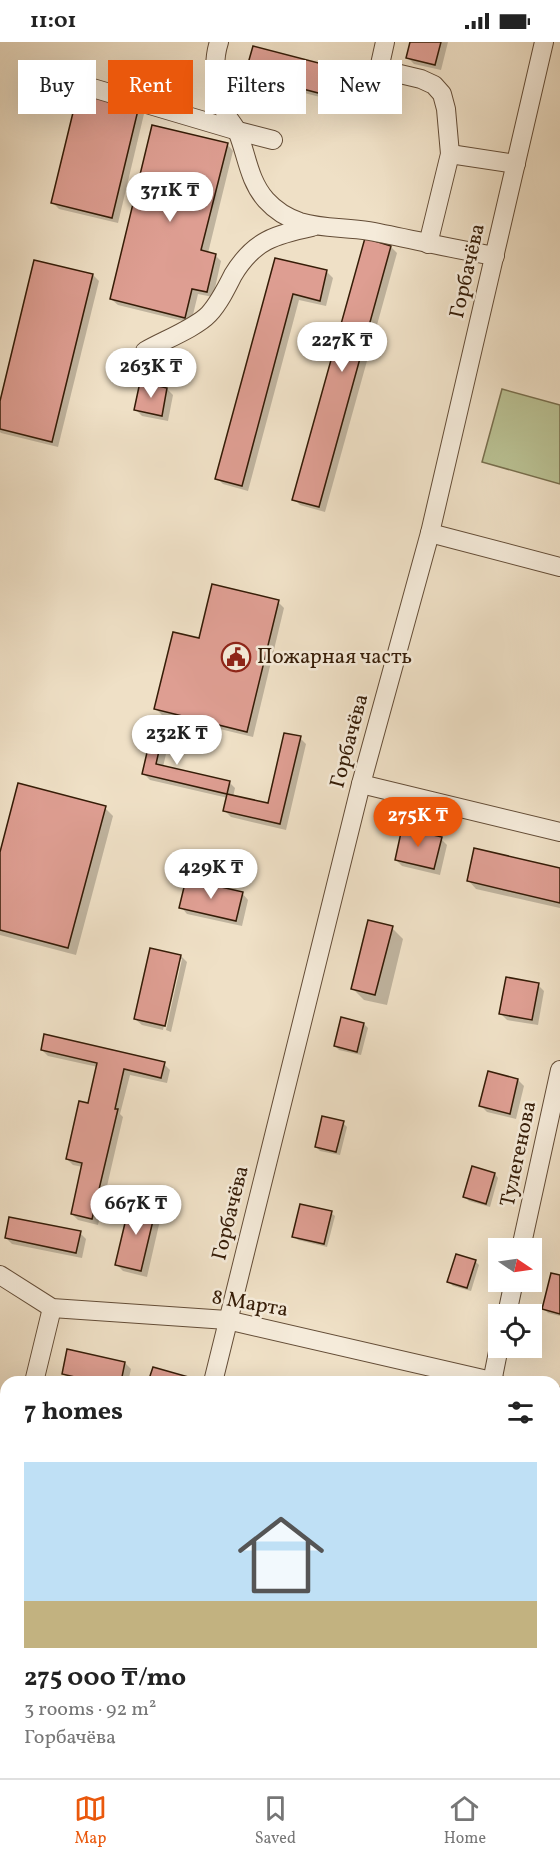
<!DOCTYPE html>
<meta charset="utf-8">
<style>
:root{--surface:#fff;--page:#f2f2f2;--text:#222;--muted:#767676;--line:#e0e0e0;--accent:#ea580c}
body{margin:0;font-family:Vollkorn,serif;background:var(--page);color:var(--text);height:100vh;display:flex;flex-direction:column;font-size:22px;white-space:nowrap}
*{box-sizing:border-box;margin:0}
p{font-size:20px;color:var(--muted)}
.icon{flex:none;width:33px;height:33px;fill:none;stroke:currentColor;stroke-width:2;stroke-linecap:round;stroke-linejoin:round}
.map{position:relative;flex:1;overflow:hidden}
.details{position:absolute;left:0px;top:1334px;width:561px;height:404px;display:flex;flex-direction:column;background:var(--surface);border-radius:18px 18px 0 0;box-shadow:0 6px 24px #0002}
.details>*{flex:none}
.banner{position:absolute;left:18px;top:18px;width:525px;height:54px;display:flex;gap:12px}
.needle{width:39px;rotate:103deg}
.buttons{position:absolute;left:488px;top:1196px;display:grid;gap:12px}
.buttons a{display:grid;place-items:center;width:54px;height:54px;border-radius:0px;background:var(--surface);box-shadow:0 6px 24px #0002;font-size:30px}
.price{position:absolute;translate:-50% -51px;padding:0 14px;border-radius:21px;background:#fff;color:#222;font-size:20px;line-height:39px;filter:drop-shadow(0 2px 3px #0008)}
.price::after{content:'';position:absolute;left:50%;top:36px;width:18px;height:14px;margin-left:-9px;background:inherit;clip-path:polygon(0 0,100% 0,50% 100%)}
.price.selected{background:var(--accent);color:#fff}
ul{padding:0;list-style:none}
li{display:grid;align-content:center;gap:12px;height:318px;padding:0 24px}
li span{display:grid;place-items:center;height:186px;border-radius:0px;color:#555}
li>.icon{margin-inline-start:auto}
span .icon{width:108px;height:108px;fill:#fffc;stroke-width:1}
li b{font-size:26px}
h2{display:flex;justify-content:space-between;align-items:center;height:72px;padding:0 24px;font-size:26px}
.chip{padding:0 21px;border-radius:0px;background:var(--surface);box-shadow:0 6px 24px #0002;font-size:21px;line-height:54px}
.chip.selected{background:var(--accent);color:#fff}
.status{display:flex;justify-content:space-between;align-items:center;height:42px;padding:0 30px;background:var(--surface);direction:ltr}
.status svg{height:16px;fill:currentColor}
.menu{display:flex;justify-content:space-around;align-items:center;height:84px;border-top:2px solid var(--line);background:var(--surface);font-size:16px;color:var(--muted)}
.menu a{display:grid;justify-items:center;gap:3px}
.menu .selected{color:var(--accent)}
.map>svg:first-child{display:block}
</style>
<div class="status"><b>11:01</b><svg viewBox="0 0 49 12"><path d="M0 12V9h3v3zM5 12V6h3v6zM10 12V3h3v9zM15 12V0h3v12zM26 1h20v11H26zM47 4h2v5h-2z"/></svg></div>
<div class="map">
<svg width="560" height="1736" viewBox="0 0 560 1736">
<rect width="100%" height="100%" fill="#efe0c6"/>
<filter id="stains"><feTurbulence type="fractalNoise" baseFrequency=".00333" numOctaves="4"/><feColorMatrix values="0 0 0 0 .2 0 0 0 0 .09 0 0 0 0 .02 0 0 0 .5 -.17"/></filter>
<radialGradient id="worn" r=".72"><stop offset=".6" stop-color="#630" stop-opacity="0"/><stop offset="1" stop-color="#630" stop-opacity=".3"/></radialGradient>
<polygon fill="#bac294" stroke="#786f4e" stroke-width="1.5" points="502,347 560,363 560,442 482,420"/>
<g fill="#0003">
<polygon points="412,0 448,0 441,28 414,22 408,16"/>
<polygon points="333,26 339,32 332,58 253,38 247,31"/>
<polygon points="138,66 144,72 118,181 59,167 53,161"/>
<polygon points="227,102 233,109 208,211 215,213 221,219 213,255 198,252 191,281 118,263 111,257"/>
<polygon points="391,205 397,211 325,470 300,463 294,457"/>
<polygon points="276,218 327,230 333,236 326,264 299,258 248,449 223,442 217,436"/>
<polygon points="93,233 99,239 58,405 1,391 0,390 0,365"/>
<polygon points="167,347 173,353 168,379 142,374 136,368"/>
<polygon points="278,560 284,566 253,695 162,673 156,667 200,598"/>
<polygon points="157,678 166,680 172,686 163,725 229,740 235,746 233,755 269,763 300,696 306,702 286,788 231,775 225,769 228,756 150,738 144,732"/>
<polygon points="105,766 113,774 76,913 0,893 0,816"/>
<polygon points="441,797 447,803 440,833 402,824 396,818"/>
<polygon points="560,828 560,866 476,847 468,838"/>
<polygon points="242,851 248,858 242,884 187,872 181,865"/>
<polygon points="392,886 403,897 387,963 364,958 352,946"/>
<polygon points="181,914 187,920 171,990 166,988 182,917 179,917 163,988 142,983 135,977"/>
<polygon points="538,943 544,949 538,983 507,978 500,971"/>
<polygon points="364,982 368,986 361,1013 339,1008 335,1004"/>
<polygon points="42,1008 164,1022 170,1028 167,1041 130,1033 120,1072 123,1075 98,1183 78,1178 72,1172 83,1125 73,1123 67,1117 89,1062 98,1025 48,1014"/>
<polygon points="518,1038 524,1044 516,1077 487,1070 481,1064"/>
<polygon points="343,1081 347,1085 340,1113 320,1109 316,1105"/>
<polygon points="495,1132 498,1136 490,1165 469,1159 465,1155"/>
<polygon points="155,1167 161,1174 147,1235 123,1229 117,1223"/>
<polygon points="331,1171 335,1174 327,1205 298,1198 294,1194"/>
<polygon points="80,1191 86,1197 82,1216 12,1202 6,1196"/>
<polygon points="475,1219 479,1223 471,1249 453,1244 449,1240"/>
<polygon points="560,1235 560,1274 548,1271 544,1267"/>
<polygon points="125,1321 131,1327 128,1340 79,1340 69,1337 63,1331"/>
<polygon points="555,1691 560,1692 560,1736 537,1736 532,1731 555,1731"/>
<polygon points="158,1731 187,1731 186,1736 157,1736"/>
<polygon points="326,1731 352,1731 351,1736 325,1736"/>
<polygon points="429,1731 461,1731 463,1734 463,1736 428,1736"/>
</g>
<g fill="#de9e92" stroke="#351c07" stroke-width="1.5">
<polygon points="410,0 441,0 435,23 406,16"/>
<polygon points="253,4 334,25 326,53 245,32"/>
<polygon points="78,50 139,64 112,176 51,161"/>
<polygon points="152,83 228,101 201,208 216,212 207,250 192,247 185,276 110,257"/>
<polygon points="365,196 391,204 319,465 292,458"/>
<polygon points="275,216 327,228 320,259 293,252 242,444 215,437"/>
<polygon points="34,218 93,232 52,400 0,387 0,359"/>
<polygon points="140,340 167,346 162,374 134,368"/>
<polygon points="212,542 279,558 247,690 154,667 173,590 199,596"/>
<polygon points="155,676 166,678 156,722 230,739 227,752 142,732"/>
<polygon points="284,691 301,694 280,782 223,769 227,752 268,761"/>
<polygon points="18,741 106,764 68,906 0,888 0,810"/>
<polygon points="402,786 442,795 434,827 395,818"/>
<polygon points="474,806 560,826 560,861 467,839"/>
<polygon points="186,837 243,850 236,879 179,866"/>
<polygon points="368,878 393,884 375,953 351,947"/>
<polygon points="150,906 181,913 165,984 134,977"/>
<polygon points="506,935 539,941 532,978 499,972"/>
<polygon points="341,975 364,981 357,1010 334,1004"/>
<polygon points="44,992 165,1020 161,1036 124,1027 115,1067 118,1067 92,1177 71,1172 82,1121 66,1117 79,1059 88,1061 97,1021 41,1008"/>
<polygon points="488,1029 518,1037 510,1072 479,1064"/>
<polygon points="322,1074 344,1079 336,1110 315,1105"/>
<polygon points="472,1124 495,1131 486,1162 463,1155"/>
<polygon points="130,1160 156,1166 141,1229 115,1223"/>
<polygon points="300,1162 332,1169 324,1202 292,1195"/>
<polygon points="9,1175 81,1189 76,1211 5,1196"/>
<polygon points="456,1212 476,1218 467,1246 447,1240"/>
<polygon points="551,1231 560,1233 560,1272 542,1267"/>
<polygon points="67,1307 125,1320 121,1340 96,1340 62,1332"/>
<polygon points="153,1325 192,1336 191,1340 148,1340"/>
<polygon points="555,1689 560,1690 560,1736 535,1731 555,1731"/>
<polygon points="157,1731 179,1731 178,1736 155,1736"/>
<polygon points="325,1731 347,1731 346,1736 324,1736"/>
<polygon points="427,1731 457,1731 456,1736 426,1736"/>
</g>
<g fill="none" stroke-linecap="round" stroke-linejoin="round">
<g stroke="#644d37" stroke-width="20">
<g id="minor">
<path d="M219,0C212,21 215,52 226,72C229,78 235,84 238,91C247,114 249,139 266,158C275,168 288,176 300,180C323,187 346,185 369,189C411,197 452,207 495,214"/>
<polyline points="385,0 379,27 421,37 434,43 442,52 446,67 450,112 428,202"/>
<polyline points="52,34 238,89 273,98"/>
<polyline points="450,112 516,122"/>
<path d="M145,309C162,299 196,286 209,272C219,261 226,247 233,233C254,198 275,193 312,185"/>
<polyline points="430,491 560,525"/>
<polyline points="361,742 560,790"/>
<polyline points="521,1206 560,1028"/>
<polyline points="0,1233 52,1266 227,1278 496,1340"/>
<polyline points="507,1272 514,1239"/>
<polyline points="34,1340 52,1266"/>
<polyline points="213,1340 361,742 430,491 544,0"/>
<polyline points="492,1340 499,1305"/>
<polyline points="555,1354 560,1355"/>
<polyline points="0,1478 6,1453"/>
<polyline points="121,1736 122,1731"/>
<polyline points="391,1736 392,1731"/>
</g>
</g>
<use href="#minor" stroke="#f5ebda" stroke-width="18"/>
</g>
<defs>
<g id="civic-ring" transform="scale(1.5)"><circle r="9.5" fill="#f5ebda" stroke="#8f2418" stroke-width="1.5"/><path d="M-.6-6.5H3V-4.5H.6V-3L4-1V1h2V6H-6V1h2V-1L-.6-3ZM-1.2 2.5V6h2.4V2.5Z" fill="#8f2418"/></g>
</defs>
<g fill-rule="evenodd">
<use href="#civic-ring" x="236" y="615"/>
</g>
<g text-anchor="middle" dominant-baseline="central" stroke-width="5" stroke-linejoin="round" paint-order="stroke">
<g font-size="21" fill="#351c07" stroke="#f5ebda">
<text transform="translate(468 229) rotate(-77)">Горбачёва</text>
<text transform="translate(350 699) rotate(-75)">Горбачёва</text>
<text transform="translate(519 1112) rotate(-78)">Тулегенова</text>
<text transform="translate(231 1171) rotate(-76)">Горбачёва</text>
<text transform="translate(250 1262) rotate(10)">8 Марта</text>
</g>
<g font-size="21" fill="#351c07" stroke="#f5ebda" text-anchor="start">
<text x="257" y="615">Пожарная часть</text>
</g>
</g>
<rect width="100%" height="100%" filter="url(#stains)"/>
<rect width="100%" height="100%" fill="url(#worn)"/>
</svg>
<div class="buttons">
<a><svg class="needle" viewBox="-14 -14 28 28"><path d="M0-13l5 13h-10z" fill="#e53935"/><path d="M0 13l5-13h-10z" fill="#767676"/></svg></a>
<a><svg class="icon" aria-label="locate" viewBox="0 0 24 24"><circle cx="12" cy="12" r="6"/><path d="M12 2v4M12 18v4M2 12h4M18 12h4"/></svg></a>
</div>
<b class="price" style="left:170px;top:181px">371K ₸</b>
<b class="price" style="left:342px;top:331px">227K ₸</b>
<b class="price" style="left:151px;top:357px">263K ₸</b>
<b class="price" style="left:177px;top:724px">232K ₸</b>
<b class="price selected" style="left:418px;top:806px">275K ₸</b>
<b class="price" style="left:211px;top:858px">429K ₸</b>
<b class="price" style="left:136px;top:1194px">667K ₸</b>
<div class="banner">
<a class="chip">Buy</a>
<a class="chip selected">Rent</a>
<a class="chip">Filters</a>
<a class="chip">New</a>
</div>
<section class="details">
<h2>7 homes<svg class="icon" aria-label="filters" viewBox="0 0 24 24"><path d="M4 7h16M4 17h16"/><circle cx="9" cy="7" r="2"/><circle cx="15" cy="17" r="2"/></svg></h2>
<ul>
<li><span style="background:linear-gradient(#bfe0f5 75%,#c2b280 0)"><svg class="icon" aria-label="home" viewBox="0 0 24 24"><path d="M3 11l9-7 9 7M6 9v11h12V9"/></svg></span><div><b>275 000 ₸/mo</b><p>3 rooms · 92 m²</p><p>Горбачёва</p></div></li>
</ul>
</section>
</div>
<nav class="menu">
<a class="selected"><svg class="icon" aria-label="map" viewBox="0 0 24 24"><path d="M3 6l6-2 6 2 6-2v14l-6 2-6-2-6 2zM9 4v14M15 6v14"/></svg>Map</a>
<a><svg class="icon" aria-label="saved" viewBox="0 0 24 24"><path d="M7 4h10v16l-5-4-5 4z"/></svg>Saved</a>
<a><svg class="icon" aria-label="home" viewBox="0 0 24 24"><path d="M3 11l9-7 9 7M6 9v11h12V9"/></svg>Home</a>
</nav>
